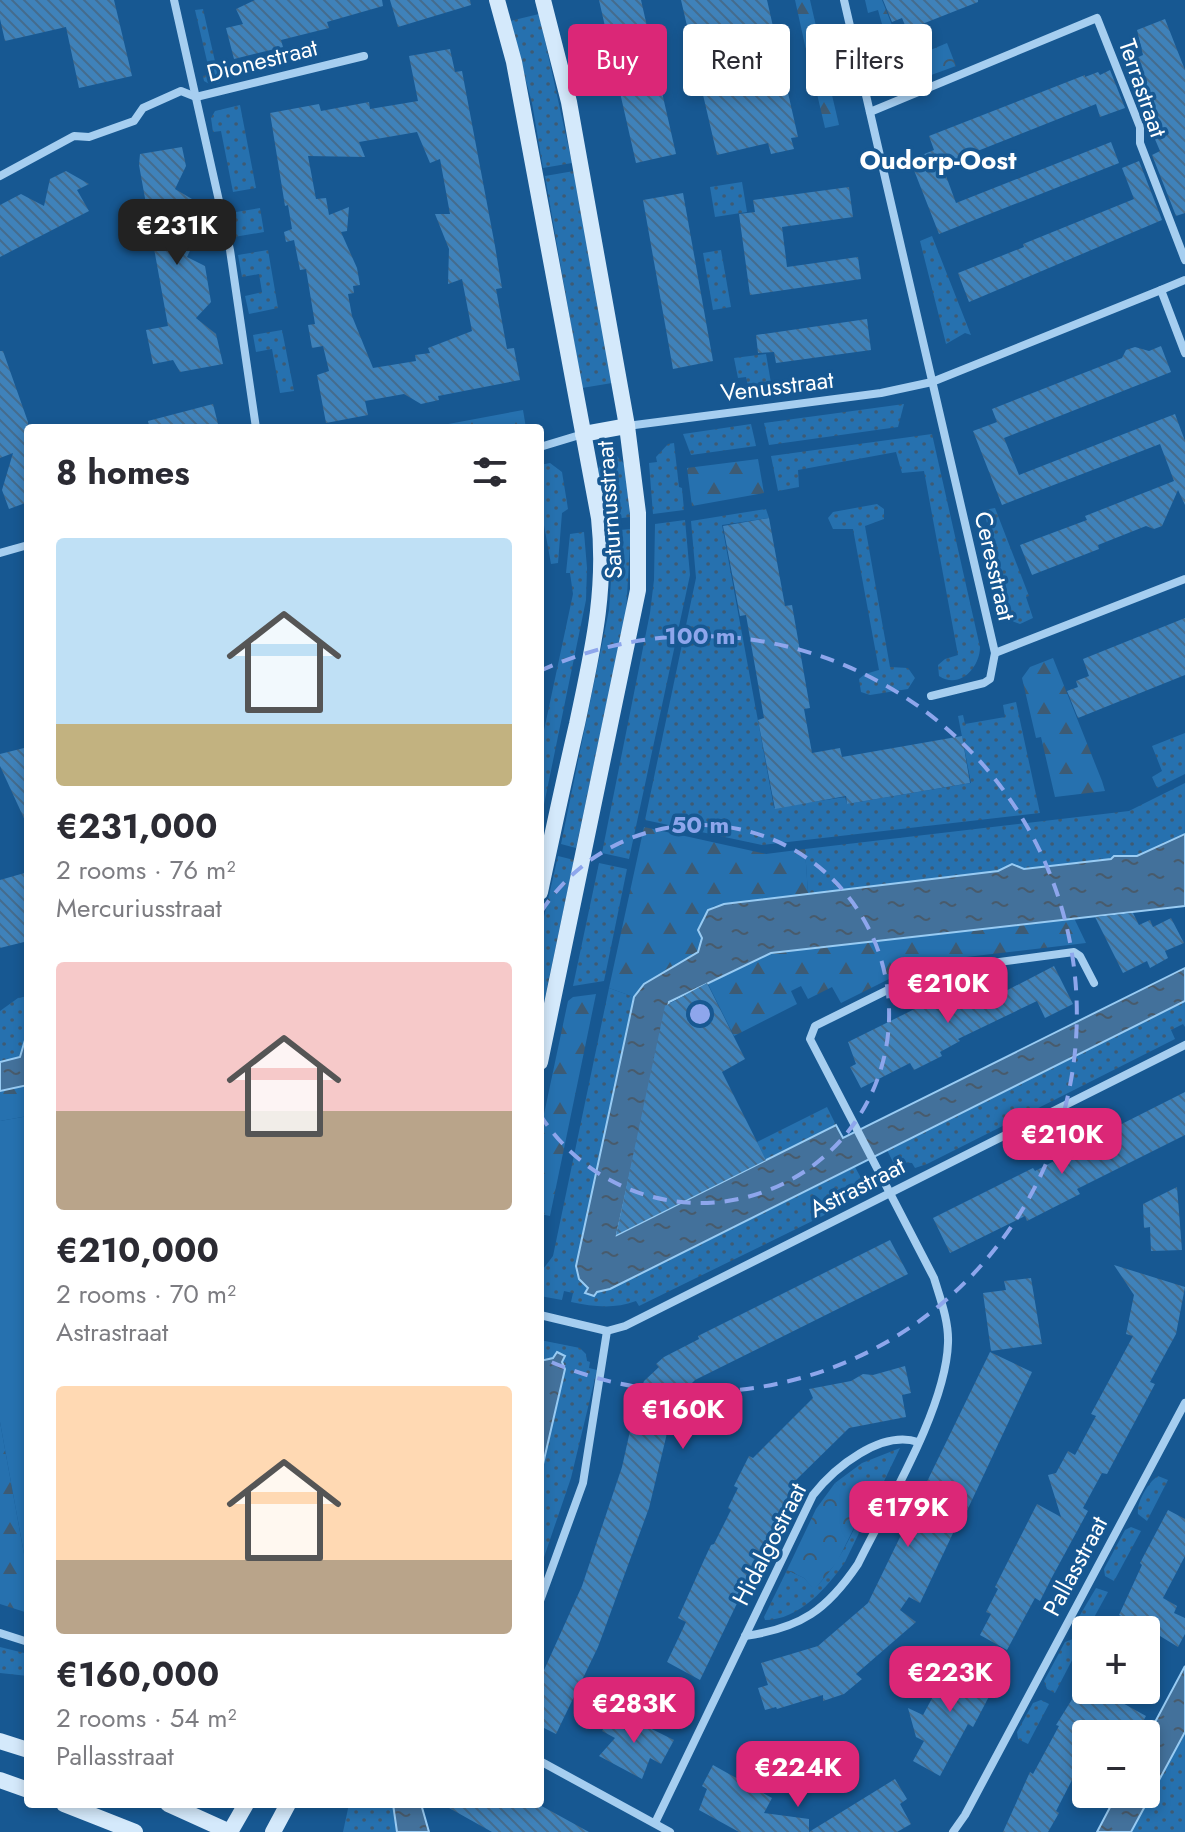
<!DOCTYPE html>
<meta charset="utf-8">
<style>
:root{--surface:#fff;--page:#f7f7f7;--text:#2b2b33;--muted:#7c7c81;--accent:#db2777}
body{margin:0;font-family:Jost,sans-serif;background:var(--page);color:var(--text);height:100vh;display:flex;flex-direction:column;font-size:30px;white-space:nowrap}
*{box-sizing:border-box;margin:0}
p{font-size:26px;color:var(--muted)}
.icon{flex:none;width:44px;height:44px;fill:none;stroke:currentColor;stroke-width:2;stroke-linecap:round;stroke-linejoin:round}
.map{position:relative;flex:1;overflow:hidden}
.panel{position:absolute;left:24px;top:424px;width:520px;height:1384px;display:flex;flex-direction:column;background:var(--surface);border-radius:8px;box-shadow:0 4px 12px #0003}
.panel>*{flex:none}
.banner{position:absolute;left:568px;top:24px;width:496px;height:72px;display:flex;gap:16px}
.buttons{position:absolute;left:1072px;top:1616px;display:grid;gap:16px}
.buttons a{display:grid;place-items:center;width:88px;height:88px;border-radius:8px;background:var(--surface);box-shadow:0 4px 12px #0003;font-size:40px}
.price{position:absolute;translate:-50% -68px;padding:0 18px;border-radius:16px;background:var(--accent);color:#fff;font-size:26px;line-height:52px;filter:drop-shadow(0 2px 4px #0008)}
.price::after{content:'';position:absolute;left:50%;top:48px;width:24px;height:18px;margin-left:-12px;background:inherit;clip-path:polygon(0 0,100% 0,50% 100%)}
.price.current{background:#222;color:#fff}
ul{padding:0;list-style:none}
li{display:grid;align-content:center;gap:16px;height:424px;padding:0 32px}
li span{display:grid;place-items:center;height:248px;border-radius:8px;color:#555}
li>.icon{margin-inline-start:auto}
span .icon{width:144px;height:144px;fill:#fffc;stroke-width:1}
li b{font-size:34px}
h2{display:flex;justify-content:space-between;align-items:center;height:96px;padding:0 32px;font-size:34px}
.pill{padding:0 28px;border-radius:8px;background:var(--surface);box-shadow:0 4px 12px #0003;font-size:28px;line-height:72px}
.pill.current{background:var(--accent);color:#fff}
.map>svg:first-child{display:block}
</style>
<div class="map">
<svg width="1185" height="1832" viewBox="0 0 1185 1832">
<defs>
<pattern id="grass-dots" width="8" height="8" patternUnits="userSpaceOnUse" patternTransform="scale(2)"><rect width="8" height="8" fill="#2671af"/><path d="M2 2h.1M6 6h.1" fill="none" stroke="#3d5b74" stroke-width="1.8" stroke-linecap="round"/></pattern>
<pattern id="forest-firs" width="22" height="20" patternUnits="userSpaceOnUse" patternTransform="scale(2)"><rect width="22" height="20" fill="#2671af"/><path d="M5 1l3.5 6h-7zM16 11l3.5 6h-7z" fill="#3d5b74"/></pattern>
<pattern id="park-crowns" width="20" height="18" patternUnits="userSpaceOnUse" patternTransform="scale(2)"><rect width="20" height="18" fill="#2671af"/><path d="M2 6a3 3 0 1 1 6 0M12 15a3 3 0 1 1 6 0" fill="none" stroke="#3d5b74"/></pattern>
<pattern id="water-ripples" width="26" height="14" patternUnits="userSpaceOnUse" patternTransform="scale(2)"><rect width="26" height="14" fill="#43719b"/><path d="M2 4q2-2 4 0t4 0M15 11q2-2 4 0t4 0" fill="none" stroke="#485b6c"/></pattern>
<pattern id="building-back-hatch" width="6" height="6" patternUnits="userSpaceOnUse" patternTransform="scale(2)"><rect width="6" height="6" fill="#3f82ba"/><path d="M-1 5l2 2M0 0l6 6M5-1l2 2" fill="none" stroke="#446c8e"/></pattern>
</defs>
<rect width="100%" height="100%" fill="#175892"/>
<g fill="url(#grass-dots)">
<polygon points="203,9 220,83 211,85 204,81 203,76 210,74 195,10"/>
<polygon points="539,14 572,163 543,168 532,103 510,21"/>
<polygon points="240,105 256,188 233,192 221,131 213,132 211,118 215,111"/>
<polygon points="574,171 612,383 582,388 545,176"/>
<polygon points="742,182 747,212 715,217 710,187"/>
<polygon points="260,208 264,232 234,237 230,213"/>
<polygon points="932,236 971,335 965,333 946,344 920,241"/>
<polygon points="268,250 278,308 249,314 245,296 262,292 259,274 242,277 238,255"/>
<polygon points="721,250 731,307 713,310 703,253"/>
<polygon points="282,330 294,391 280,393 272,349 256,352 253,335"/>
<polygon points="766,354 771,383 748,386 746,377 738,378 734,358"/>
<polygon points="904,404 898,427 769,445 764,423"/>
<polygon points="751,424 756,446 691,455 683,434"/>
<path d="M932,434L980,647C980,667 960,690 939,676L938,665L945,659L958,655L924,471L902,473L896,452L798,470L799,487L778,491L771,456Z"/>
<polygon points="674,443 679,487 682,488 684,510 653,514 649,463 657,462 656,457 668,444"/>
<polygon points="616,455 625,465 630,517 607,520 598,469 606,457"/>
<polygon points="550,463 562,472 568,509 562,513 558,563 551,564 540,503 540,465"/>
<polygon points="877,504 884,509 884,519 865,526 890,667 908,668 915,678 908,689 870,695 861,692 859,679 865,674 879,670 853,529 833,529 828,518 833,512"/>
<polygon points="995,508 1029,596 1026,597 1033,618 1020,624 1009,620 984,510"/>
<polygon points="766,509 769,518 722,525 774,808 845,797 847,804 971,783 958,716 963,715 965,724 1005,717 1003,705 1016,702 1040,813 762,845 645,820 696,578 691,521"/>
<polygon points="685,520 690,575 629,859 602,853 650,613 654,580 655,524"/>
<polygon points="631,529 626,612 576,848 561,844 609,610 612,565 609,531"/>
<polygon points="584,532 587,568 586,600 540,824 540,749 573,594 570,573 566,573 570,534"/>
<polygon points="1185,733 1185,774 1157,788 1152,777 1162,771 1152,746"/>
<polygon points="1185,783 1185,834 1137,856 1114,856 1111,859 1024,869 1009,865 999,871 808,894 805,849 1129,811"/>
<polygon points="558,856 574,860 540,1021 540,934"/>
<polygon points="599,863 627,869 604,981 573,986"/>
<path d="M609,988L634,997L576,1266L583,1284L588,1288L585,1292L610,1289L855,1167L861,1178L853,1192L846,1196L849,1203L639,1306L636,1301C614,1309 595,1307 571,1302L573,1293L564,1291L562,1300L540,1296V1273L553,1256Z"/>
<polygon points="28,996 28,1030 20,1057 0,1062 0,1011 18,998"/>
<polygon points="1185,1001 1185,1027 1183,1024 1171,1030 1175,1039 927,1164 915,1168 912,1163 893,1162 887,1150"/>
<polygon points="827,1107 836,1125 766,1160 757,1142"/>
<polygon points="540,1340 580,1348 586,1354 587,1361 590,1362 589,1368 597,1370 571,1478 540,1569 540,1477 565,1370 562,1362 565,1356 557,1352 553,1358 540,1361"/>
<path d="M900,1448L845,1562C827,1588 799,1620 765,1620L764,1617L787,1570L804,1578L814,1589C839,1565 851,1535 866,1504L845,1495L835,1483L862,1463Z"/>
<path d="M1158,1476L1168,1480L1147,1521L1138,1514C1136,1503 1148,1482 1158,1476Z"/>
<polygon points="1131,1527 1141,1531 1114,1581 1105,1576 1104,1569 1125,1530"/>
<polygon points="1096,1588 1108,1592 1086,1632 1078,1627 1077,1620"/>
<polygon points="1073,1639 1081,1643 1055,1693 1047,1689 1044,1681 1065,1642"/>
<polygon points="0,1647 28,1654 28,1676 0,1673"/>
<polygon points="1041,1700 1049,1704 1028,1744 1018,1739 1017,1732 1033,1703"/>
<polygon points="1185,1732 1185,1832 1131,1832"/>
<polygon points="349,1804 393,1804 397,1832 343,1832"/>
</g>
<g fill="url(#forest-firs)">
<polygon points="795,0 810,0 827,74 812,77"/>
<polygon points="865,0 882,0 911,73 893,80 884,77 872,29 882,24 878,10 868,13"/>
<polygon points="828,78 839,125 825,128 814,81"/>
<polygon points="523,410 526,428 427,428"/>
<polygon points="758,459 764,493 692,506 687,468"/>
<polygon points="1053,658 1102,781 1105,791 1055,797 1041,737 1036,738 1022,678 1030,667"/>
<path d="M644,827L766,854L805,849L808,894L714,906C690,922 710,933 699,950C688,968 646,972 634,997L609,988Z"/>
<polygon points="1074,918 1086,943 923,962 841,1003 832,987 808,999 801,986 791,991 797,1004 734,1036 708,984 771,953"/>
<polygon points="596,994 550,1216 540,1214 540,1133 568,1001 573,997"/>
<polygon points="28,1085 28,1116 0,1121 0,1091"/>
<polygon points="0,1422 26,1565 28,1565 28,1613 0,1604"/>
</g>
<g fill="url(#park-crowns)">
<polygon points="947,43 956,66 923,78 914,57"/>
<polygon points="835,1483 846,1494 866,1504 837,1562 814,1590 804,1578 787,1570 816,1509"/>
</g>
<polygon fill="#2671af" points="28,1116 28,1565 26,1565 0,1422 0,1121"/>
<g fill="url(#water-ripples)" stroke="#98cbf3" stroke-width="2">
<polygon points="1185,834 1185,906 771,953 669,1002 617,1235 836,1125 843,1138 1185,968 1185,1001 610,1289 597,1292 594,1296 585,1293 588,1288 579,1279 576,1266 634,997 644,984 698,952 702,938 698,930 708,910 724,904 998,871 1012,864 1024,869 1111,859 1114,856 1137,856"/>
<polygon points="28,1030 28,1085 0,1091 0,1062 20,1057"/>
<polygon points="557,1352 565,1356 562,1362 565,1369 540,1477 540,1361 553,1358"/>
<polygon points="1185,1666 1185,1732 1131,1832 1097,1832 1117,1794 1146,1794 1146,1739"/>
<polygon points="393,1804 421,1804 429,1832 397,1832"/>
</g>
<g fill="url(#building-back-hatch)" fill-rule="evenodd">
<polygon points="0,0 114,0 132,76 79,88 66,27 5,41 0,19"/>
<polygon points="255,0 382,0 383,6 327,22 329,28 281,40 283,47 234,59 226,28 243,24 236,9"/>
<polygon points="390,0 470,0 471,5 398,27"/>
<polygon points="599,0 641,0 676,154 636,163"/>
<polygon points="681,0 767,0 798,137 791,138 794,149 771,154 768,143 717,155"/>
<polygon points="883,0 978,0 978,2 907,30 902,18 892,22"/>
<polygon points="1165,19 1185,70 1185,213 1176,216 1152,155 1160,151 1123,64 1143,55 1137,30"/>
<path d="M450,49L455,72L462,71L495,246L502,288L496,289L507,349L514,348L520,380L438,396L439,400L421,404L404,394L365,401L368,415L326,423L317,375L329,371L323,346L312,348L308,325L315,324L306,269L300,270L294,240L286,242L284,232L292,229L288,205L285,206L270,113L319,104L321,111L369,102L370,109L418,101L409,56ZM417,132L430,163L440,159L450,214H435L449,249L448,284L462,279L472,331L428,348L430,353L415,355L416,361L373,368L352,316L348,294L354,293L353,286L360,285L357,268L341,232L347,231L349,207L329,215L326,198L316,199L308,156L365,157L359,142Z"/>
<polygon points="1110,70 1125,108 1100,117 1096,104 942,165 956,203 1111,142 1119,163 939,234 910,160 934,150 929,136 1085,75 1085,77 1098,72 1100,75"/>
<polygon points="182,147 186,166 175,189 192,199 198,234 187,257 205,266 211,302 196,318 216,334 223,364 180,372 173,360 153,364 146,330 168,326 139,165 140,154"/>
<polygon points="1139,161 1162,220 969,302 958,273 1024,247 1023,244 1134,199 1122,168"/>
<polygon points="66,171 89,184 77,190 89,211 0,257 0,205 21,194 44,206 50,179"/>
<polygon points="849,187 853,217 782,227 787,267 858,257 861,279 750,295 739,214 755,212 753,200"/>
<polygon points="683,193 713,361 673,369 643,200"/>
<polygon points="867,319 871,350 776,363 774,352 758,353 756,335"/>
<polygon points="1161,346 1171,372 1004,438 1019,475 1175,414 1185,441 1185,505 1178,490 1162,526 1154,529 1146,526 1098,545 1099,549 1032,575 1020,545 1087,520 1085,516 1174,481 1160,444 1002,505 973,431 997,422 992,409 1122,358 1126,350 1135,347 1149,351"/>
<polygon points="0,351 3,351 28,422 28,502 9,509 2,490 13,453 0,458"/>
<polygon points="213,404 219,428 149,428 148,421"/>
<polygon points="769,518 785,606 792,605 810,708 804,709 812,753 840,748 842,757 962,736 970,783 847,804 846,796 775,809 758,720 764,718 746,615 740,616 723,526"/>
<polygon points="1185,618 1185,675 1078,718 1067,691 1078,687 1076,681 1089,676 1083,659"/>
<polygon points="28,747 28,827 0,766 0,754"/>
<polygon points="28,872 28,941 0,948 0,880"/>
<polygon points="1133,913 1139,925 1150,920 1153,927 1171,918 1184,943 1165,951 1168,958 1150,968 1147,961 1123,973 1095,917"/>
<polygon points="1054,966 1073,1004 1045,1018 1037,1001 958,1039 960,1041 940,1052 942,1056 914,1070 910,1063 861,1088 850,1067 856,1064 848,1042 959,987 966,1000 992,987 996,996"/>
<polygon points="707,983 745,1059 722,1072 766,1160 616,1235 665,1006"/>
<polygon points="1185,1092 1185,1135 1077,1189 1080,1194 1027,1221 1025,1216 950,1253 933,1218 1033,1168 1035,1171 1089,1143 1088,1141"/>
<polygon points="1177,1187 1182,1250 1151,1251 1150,1227 1144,1228 1143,1204"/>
<polygon points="890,1240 908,1274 695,1380 675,1400 649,1508 598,1647 556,1734 540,1726 540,1679 582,1586 622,1467 636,1404 644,1381 659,1367 656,1364 664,1357 699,1339 698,1336"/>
<polygon points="1114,1265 1185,1287 1176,1334 1150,1382 1155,1384 1107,1474 1102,1473 1083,1508 1088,1511 1051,1579 1040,1601 1035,1598 1007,1650 980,1635 991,1614 986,1612 998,1589 995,1587 1037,1504 1061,1517 1048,1475 1056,1473 1068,1451 1075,1455 1096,1416 1091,1414 1133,1336 1126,1334 1134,1295"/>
<polygon points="1031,1278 1042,1344 991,1351 983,1293 1006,1290 1004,1281"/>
<polygon points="990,1352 1032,1372 957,1532 954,1531 920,1603 909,1597 900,1610 916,1622 856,1674 862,1679 844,1694 823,1701 823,1695 777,1709 776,1707 765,1710 758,1688 768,1685 761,1663 818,1646 868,1603"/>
<polygon points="905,1366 911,1393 902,1395 906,1417 849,1428 797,1479 700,1680 667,1662 686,1622 678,1618 704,1560 711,1545 714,1544 731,1510 728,1508 738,1488 734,1486 749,1456 753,1458 813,1398 809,1389 851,1381 863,1374 873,1375"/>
<polygon points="1168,1510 1185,1519 1185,1556 1163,1598 1177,1606 1174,1613 1185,1618 1185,1634 1178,1647 1160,1636 1157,1643 1146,1637 1146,1630 1141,1630 1142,1627 1119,1615 1142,1565 1140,1563"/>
<polygon points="956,1654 995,1685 973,1727 968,1724 940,1776 913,1761 924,1741 916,1737 908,1708 923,1715"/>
<polygon points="1086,1677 1086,1690 1113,1690 1110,1696 1146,1716 1136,1734 1086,1734 1086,1753 1056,1811 1059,1813 1048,1832 1003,1832 1030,1772 1033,1774 1059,1726 1056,1725"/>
<polygon points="613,1710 674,1740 661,1764 650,1758 642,1779 599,1756 615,1738 602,1731"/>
<polygon points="713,1765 772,1798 764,1813 809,1819 809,1832 895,1779 907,1799 900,1804 911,1824 897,1832 739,1832 699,1810 707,1789 702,1786"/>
<polygon points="442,1804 538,1804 589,1832 492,1832"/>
</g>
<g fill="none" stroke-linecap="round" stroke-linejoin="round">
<g stroke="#a6cef0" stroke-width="8">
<polyline points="174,0 230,250 256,428"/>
<polyline points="844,0 995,653 1185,579"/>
<polyline points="870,112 1097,18 1140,127 1140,143 1185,260"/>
<polyline points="0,176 74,136 89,137 134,121 143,108 181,91 196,97 364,56"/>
<polyline points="1185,280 1161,290 1185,353"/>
<polyline points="627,426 881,393 932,382 1161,290"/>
<polyline points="540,447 583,434"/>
<polyline points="0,553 28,545"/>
<polyline points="931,696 984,683 990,679 995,653"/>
<polyline points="540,1315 607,1331 625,1326 1185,1045"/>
<polyline points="540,1601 583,1483 607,1331"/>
<polyline points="0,1633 28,1642"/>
<path d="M745,1636C801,1628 827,1610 858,1564C887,1505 946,1408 948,1343C949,1321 940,1298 934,1278L810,1039L815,1026L924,972L1074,952L1080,956L1094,983"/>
<polyline points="540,1761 670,1832"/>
<path d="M655,1823L813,1495C835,1467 881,1430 918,1442"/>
<polyline points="953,1832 965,1815 1185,1403"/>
</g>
<g stroke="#d4e9fb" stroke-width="16">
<path d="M497,0L514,62L599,518C607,592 592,652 577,724C564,780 552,836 540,892"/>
<polyline points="583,434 627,426"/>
<polyline points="540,1062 638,590 638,513 627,426 569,102 543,0"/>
<polyline points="0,1741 28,1750"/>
<polyline points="0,1780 28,1790"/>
<polyline points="64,1804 135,1832"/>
<polyline points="168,1804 230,1832"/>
<polyline points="230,1832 246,1804"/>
<polyline points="273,1832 288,1804"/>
</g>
</g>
<g fill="none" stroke="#8ea6ec" stroke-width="4" stroke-dasharray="14 10">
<path d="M541 912A189 189 0 1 1 541 1116"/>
<path d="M540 671A378 378 0 1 1 540 1357"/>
</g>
<g text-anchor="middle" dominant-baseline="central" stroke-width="7" stroke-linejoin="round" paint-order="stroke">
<g font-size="24" fill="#fff" stroke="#175892">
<text transform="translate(262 60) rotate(-14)">Dionestraat</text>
<text transform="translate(1143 88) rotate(71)">Terrastraat</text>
<text transform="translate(777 386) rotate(-7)">Venusstraat</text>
<text transform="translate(609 510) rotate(-94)">Saturnusstraat</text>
<text transform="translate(995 566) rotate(77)">Ceresstraat</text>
<text transform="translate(857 1187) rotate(-27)">Astrastraat</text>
<text transform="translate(769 1544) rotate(-63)">Hidalgostraat</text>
<text transform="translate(1075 1566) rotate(-62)">Pallasstraat</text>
</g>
<g font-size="26" font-weight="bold" fill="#fff" stroke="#175892">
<text x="938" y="160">Oudorp-Oost</text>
</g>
</g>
<circle cx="700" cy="1014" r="12" fill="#8ea6ec" stroke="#175892" stroke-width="4"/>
<g font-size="24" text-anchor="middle" font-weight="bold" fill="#8ea6ec" stroke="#175892" stroke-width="7" stroke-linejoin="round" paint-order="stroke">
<text x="700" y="644">100 m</text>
<text x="700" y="833">50 m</text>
</g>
</svg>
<div class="buttons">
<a>+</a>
<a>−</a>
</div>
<b class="price current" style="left:177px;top:267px">€231K</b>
<b class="price" style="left:948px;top:1025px">€210K</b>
<b class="price" style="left:1062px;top:1176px">€210K</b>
<b class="price" style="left:683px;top:1451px">€160K</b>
<b class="price" style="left:908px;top:1549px">€179K</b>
<b class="price" style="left:950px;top:1714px">€223K</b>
<b class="price" style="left:634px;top:1745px">€283K</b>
<b class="price" style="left:798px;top:1809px">€224K</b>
<div class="banner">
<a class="pill current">Buy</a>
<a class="pill">Rent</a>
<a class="pill">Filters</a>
</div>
<section class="panel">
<h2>8 homes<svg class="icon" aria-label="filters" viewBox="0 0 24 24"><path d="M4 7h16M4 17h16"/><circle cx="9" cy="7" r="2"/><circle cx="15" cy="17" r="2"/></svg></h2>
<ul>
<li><span style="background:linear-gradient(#bfe0f5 75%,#c2b280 0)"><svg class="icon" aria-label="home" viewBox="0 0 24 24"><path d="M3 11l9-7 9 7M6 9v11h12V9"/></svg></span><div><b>€231,000</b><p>2 rooms · 76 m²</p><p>Mercuriusstraat</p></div></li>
<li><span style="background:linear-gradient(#f6c9c9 60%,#b9a48a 0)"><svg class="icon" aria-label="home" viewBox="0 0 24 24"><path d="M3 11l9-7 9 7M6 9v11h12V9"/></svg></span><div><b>€210,000</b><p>2 rooms · 70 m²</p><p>Astrastraat</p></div></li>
<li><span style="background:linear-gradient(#ffd9b3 70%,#b9a48a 0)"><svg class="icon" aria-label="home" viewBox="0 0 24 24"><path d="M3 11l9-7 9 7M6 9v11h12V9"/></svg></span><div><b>€160,000</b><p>2 rooms · 54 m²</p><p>Pallasstraat</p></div></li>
</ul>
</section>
</div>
